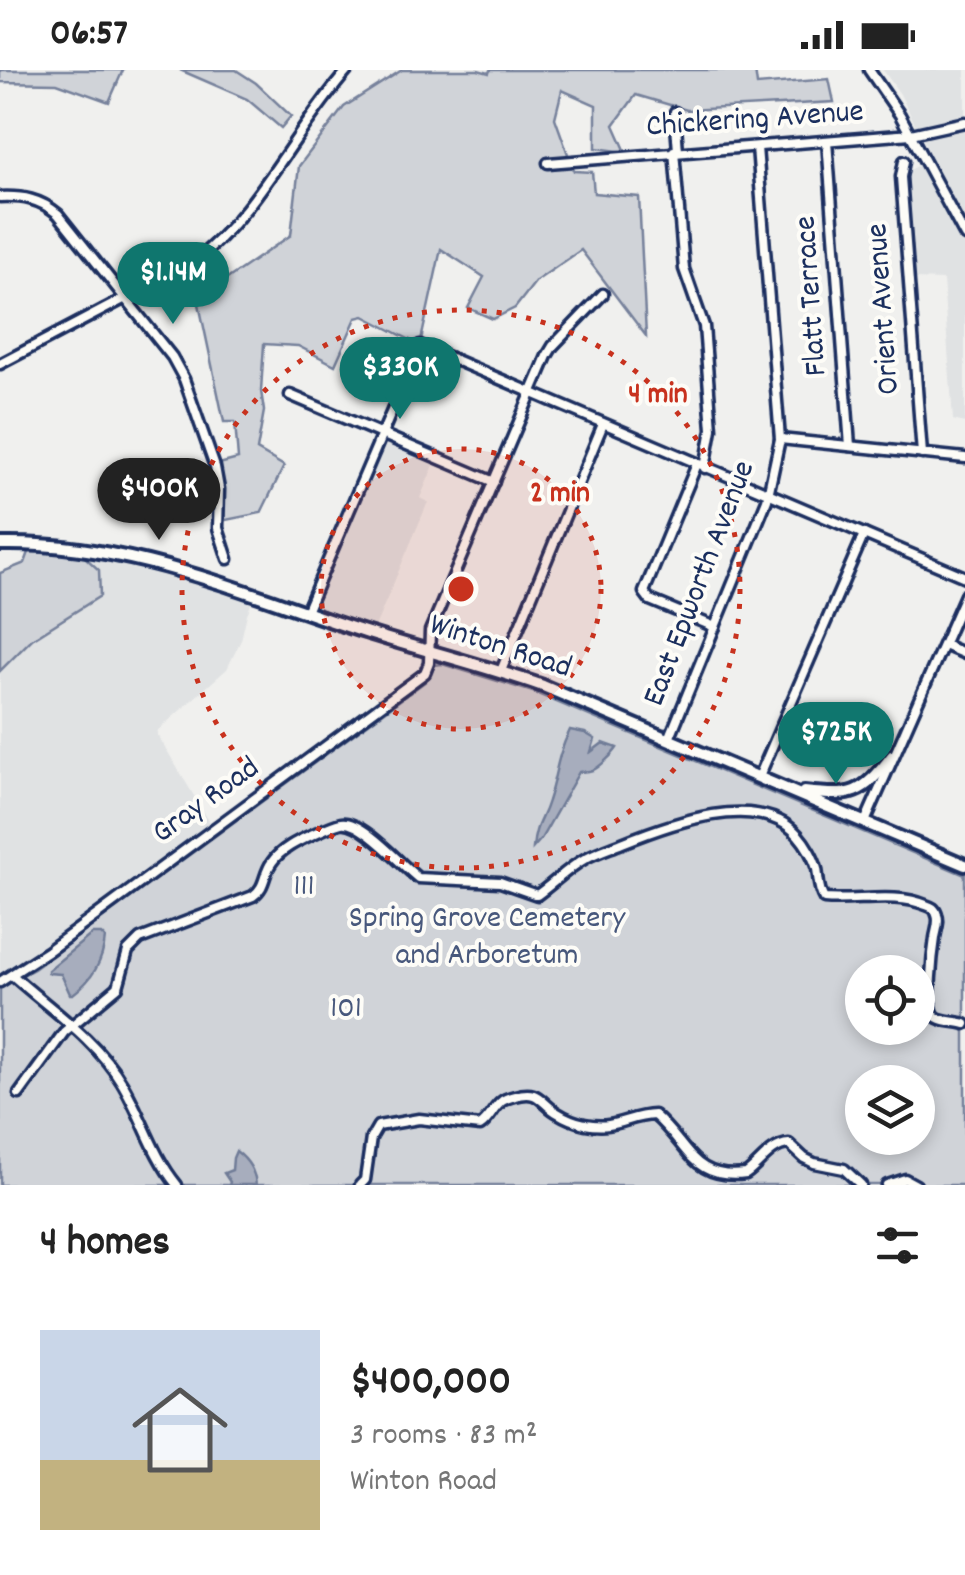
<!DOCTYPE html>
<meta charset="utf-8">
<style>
:root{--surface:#fff;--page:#f2f2f2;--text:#222;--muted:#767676;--accent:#0f766e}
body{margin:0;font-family:Dekko,sans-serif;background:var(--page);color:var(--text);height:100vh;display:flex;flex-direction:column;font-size:38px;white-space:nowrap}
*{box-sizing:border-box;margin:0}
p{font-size:32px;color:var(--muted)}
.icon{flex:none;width:55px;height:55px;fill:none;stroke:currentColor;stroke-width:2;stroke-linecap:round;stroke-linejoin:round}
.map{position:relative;height:1115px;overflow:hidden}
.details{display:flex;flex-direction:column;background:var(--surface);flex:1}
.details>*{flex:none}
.controls{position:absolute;left:845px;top:885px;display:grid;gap:20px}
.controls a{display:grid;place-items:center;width:90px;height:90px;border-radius:50%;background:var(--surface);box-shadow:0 5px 15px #0003;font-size:50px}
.price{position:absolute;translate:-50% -85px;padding:0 22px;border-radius:35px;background:var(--accent);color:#fff;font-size:32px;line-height:65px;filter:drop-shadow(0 2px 5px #0008)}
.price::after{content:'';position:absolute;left:50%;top:60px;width:30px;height:22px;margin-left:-15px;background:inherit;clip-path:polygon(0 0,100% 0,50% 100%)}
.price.on{background:#222;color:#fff}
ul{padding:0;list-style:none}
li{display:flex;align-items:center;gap:30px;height:250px;padding:0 40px}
li span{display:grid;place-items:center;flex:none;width:280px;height:200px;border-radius:0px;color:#555}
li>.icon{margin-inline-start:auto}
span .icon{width:120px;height:120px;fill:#fffc;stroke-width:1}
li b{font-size:42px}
h2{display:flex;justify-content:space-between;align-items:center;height:120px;padding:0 40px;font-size:42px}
.status{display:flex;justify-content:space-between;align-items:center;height:70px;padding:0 50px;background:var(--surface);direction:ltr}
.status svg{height:28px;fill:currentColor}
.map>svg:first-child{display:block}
</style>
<div class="status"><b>06:57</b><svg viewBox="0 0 49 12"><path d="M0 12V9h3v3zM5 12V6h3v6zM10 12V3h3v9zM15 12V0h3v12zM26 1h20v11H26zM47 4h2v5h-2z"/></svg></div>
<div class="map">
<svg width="965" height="1115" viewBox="0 0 965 1115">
<rect width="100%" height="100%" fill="#f0f0ee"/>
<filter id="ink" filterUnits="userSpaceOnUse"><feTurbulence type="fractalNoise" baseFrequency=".01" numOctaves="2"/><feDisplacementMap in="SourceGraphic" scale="20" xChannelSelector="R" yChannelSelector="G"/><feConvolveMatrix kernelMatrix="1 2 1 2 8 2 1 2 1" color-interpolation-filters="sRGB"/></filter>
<g filter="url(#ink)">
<g fill="#e0e2e3">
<polygon points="883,0 965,0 965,353 953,350 943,210 913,209 905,109 908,101 932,88 900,24"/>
<polygon points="383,365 437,388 420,428 428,432 372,564 306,542"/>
<polygon points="74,477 255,525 247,544 241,570 227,599 156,662 213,758 0,912 0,601 32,569 65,550 99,500"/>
</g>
<g fill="#d0d3d8" stroke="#76819b" stroke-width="2.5" fill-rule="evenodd">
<polygon points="0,0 123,0 109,32 57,13 0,12"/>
<polygon points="180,0 236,0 256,13 291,46 281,58 247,29"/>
<polygon points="402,0 478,0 489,3 490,0 755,0 757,15 829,9 834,32 687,40 636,25 614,55 626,82 596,78 596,35 562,20 555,48 574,101 592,102 594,123 639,127 646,266 581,180 536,211 515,238 493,249 468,238 484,207 441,179 420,275 364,246 356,248 335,295 298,276 264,274 261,321 264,341 257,380 284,396 261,443 221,451 223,423 219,394 238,389 235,352 224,352 198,229 291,165 299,96 344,37"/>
<polygon points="32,474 74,477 99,500 100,526 32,569 0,601 0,503 25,493"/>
<path d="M442,594L533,622L965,805V1115H0V917L34,899L426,611L435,595ZM862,902H918V958H862ZM862,1012H918V1068H862Z"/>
</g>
<g fill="#a7adbd" stroke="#6f7b97" stroke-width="2.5">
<path d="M570,660L585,663L595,669L591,682L603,673L617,678C614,683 599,698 593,700C589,702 584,701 579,702L541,769L533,778C535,754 542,751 548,731C557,704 556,688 570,660Z"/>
<path d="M92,864H101L105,868C103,892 92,910 73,924H70L61,904L48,903V900Z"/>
<path d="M236,1081C248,1090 255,1100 256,1115H229L230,1112L224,1103L232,1100L233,1088Z"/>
</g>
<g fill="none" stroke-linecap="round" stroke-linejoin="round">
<g stroke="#1b2f5e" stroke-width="15">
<g id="minor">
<polyline points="869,0 900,45 965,166"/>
<polyline points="675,42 678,81"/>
<polyline points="827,71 850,376"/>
<polyline points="674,81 684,199 704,256 712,359 705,398"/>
<polyline points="904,91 901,107 922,384"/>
<polyline points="548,93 911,64 965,52"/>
<path d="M0,127C23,126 40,129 58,144L172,287L184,309L215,397L219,419L218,458L228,489"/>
<path d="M0,294L192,193C259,142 293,62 348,0"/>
<polyline points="290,325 494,412"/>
<polyline points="780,369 965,388"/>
<polyline points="697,394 644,522 650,530 715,557"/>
<polyline points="306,542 420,275 965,507"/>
<polyline points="944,575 965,584"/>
<polyline points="501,601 603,354"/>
<polyline points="669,669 767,430 780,369 757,77"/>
<polyline points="759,707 864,464"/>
<polyline points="865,752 965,525"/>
<path d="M12,905C50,939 96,969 122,1013C142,1046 152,1085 177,1115"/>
<polyline points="0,912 48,881 425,603 429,593 430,561 547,286 553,276 603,224"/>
<path d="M19,1024L64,962L118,917L128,881L140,869L253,826C266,817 263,804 272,792C281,779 298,771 311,765C320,761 332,755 341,753C361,749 402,796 418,808L500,812L537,825C554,813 568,798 586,788C597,782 610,778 622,773C669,754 758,720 798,765C806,774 814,788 817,799C819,810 818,819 824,829C855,832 897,822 926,835C932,837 935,838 937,845C940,852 936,860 935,868C933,881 926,936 935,946C941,952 957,951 965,954"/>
<path d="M360,1115L365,1110L371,1068L378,1056L419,1049L480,1056C490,1049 492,1040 501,1032C503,1030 511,1027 515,1026C539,1019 539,1031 556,1042C564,1047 575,1052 585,1054C617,1060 627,1046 654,1045C689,1075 692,1111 746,1104C760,1094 771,1075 789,1074L804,1088L814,1093L844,1099L861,1115"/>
<polyline points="887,1115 905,1109 916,1115"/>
</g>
</g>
<g stroke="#1b2f5e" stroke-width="18">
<g id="major">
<path d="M0,474C131,471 245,524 368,563C426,581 486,596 543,616L965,795"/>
<path d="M804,722C853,727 861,726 892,686"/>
</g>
</g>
<use href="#minor" stroke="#fdfcf7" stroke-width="8"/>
<use href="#major" stroke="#fdfcf7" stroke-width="10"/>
</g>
</g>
<circle cx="461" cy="519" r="140" fill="#c8321e" fill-opacity=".12"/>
<g fill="none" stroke="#c8321e" stroke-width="5" stroke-dasharray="5 10">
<circle cx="461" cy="519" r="140"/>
<circle cx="461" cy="519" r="279"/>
</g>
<g text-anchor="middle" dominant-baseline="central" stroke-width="8" stroke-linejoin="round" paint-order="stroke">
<g font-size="32" fill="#1b2f5e" stroke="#fdfcf7">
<text transform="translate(755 51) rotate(-4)">Chickering Avenue</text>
<text transform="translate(813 226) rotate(-94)">Flatt Terrace</text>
<text transform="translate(885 239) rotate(-94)">Orient Avenue</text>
<text transform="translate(701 514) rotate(-69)">East Epworth Avenue</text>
<text transform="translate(500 578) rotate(18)">Winton Road</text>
<text transform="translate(207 732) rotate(-36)">Gray Road</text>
</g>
<g font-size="32" fill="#48587c" stroke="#fdfcf7">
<text x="304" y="818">111</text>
<text x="487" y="850">Spring Grove Cemetery<tspan x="487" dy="37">and Arboretum</tspan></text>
<text x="346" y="940">101</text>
</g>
</g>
<circle cx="461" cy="519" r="15" fill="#c8321e" stroke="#fdfcf7" stroke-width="5"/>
<g font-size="30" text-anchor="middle" font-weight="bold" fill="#c8321e" stroke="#fdfcf7" stroke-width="8" stroke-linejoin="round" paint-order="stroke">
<text x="658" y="332">4 min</text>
<text x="560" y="431">2 min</text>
</g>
</svg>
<div class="controls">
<a><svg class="icon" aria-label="locate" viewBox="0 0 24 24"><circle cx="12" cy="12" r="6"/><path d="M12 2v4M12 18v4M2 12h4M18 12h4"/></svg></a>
<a><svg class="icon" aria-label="layers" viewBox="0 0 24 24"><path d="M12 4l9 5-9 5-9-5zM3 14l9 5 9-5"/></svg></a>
</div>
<b class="price" style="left:173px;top:257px">$1.14M</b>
<b class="price" style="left:400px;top:352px">$330K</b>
<b class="price on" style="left:159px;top:473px">$400K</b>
<b class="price" style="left:836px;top:717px">$725K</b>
</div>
<section class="details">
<h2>4 homes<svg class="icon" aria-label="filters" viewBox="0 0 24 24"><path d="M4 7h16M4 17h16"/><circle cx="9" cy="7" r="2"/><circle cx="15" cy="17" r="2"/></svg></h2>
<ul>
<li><span style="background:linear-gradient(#c9d6e8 65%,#c2b280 0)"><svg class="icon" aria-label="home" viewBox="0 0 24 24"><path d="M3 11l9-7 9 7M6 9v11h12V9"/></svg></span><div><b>$400,000</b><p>3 rooms · 83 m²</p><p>Winton Road</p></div></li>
</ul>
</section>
